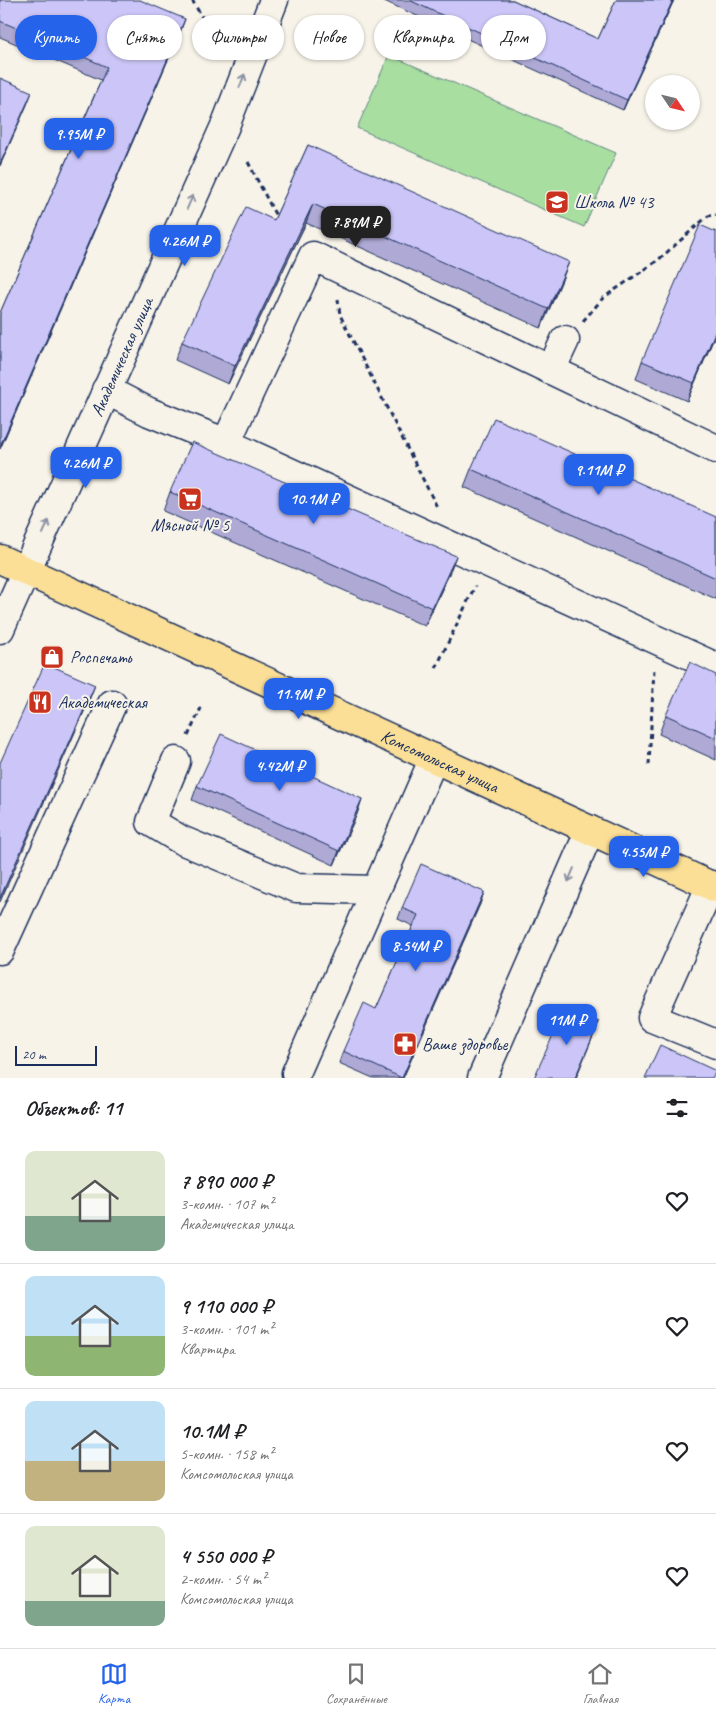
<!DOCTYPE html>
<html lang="ru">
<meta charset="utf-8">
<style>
:root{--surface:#fff;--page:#f6f6f6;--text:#202124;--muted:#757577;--line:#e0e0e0;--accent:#2563eb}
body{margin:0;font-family:Caveat,sans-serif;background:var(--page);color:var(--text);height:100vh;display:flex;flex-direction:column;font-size:19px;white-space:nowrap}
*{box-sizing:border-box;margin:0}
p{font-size:16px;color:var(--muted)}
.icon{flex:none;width:28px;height:28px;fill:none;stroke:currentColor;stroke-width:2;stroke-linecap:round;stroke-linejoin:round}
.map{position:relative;height:1078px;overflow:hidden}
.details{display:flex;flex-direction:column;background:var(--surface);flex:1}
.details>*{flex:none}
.banner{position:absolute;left:15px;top:15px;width:686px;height:45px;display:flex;gap:10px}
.needle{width:32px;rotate:125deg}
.tools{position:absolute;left:645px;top:75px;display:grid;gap:10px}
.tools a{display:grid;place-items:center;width:55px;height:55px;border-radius:50%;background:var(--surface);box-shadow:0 1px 4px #0004;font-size:25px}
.scale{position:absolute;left:15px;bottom:12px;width:82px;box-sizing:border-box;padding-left:5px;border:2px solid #1b2f5e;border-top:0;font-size:14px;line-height:18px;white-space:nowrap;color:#1b2f5e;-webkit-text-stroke:4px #f7f3e8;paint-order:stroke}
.price{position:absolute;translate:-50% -42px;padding:0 11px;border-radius:10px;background:var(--accent);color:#fff;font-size:16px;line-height:32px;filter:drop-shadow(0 1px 2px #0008)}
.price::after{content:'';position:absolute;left:50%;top:30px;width:15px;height:11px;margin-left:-8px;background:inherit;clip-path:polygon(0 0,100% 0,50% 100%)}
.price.current{background:#222;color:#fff}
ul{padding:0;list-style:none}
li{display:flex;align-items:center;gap:15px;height:125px;padding:0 25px}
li+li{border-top:1px solid var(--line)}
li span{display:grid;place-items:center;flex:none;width:140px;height:100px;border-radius:10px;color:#555}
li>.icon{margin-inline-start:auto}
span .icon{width:60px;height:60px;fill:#fffc;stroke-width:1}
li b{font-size:21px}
h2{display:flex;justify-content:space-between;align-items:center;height:60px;padding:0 25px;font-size:21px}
.chip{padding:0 18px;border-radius:22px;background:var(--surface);box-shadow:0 1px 4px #0004;font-size:18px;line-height:45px}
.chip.current{background:var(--accent);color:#fff}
.menu{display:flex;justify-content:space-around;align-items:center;height:70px;border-top:1px solid var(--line);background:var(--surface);font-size:14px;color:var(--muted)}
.menu a{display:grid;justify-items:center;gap:2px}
.menu .current{color:var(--accent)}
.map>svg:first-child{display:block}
</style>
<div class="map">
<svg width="716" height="1078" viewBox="0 0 716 1078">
<rect width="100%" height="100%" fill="#f7f3e8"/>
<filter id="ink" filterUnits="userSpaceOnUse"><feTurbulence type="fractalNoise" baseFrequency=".02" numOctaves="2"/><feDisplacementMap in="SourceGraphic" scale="10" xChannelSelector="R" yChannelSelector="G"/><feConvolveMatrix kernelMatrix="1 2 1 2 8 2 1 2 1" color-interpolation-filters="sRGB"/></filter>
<g filter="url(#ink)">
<polygon fill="#a9dea1" stroke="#628680" points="389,55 616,153 584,227 357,128"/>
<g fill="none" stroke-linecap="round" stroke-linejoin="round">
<g stroke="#1b2f5e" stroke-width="31">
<g id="minor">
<polyline points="551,370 565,340"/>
<polyline points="106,390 149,412 226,443 716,667"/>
<polyline points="226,443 313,256 716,449"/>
<path id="s1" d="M0,629L225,126L274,0"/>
<polyline points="176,761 151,822 181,840 296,888 376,890"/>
<polyline points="711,885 652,1018 716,1044"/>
<polyline points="0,950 112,704"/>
<polyline points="296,1073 434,758"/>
<polyline points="482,1078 590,830"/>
</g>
</g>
<g stroke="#1b2f5e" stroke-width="31">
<g id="major">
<path id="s2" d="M0,559L716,888"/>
</g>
</g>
<g stroke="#1b2f5e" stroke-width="3" stroke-dasharray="5 4" stroke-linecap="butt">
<polyline points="192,0 214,38"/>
<polyline points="248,162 277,218"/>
<polyline points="338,299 340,315 438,509"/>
<polyline points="583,321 603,298 657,261 708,216 716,215"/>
<polyline points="436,668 475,586"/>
<polyline points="188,736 201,708"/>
<polyline points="649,765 654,669"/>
</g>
<use href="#minor" stroke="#f7f3e8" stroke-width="28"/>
<use href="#major" stroke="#fbdf96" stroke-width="28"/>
</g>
<g fill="#afaad5" stroke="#1b2f5e">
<polygon points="0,0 185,19 180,32 0,449 0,313 101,80 0,37"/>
<polygon points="382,0 513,0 598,39 616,0 674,0 623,110"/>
<polygon points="308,145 562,280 541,328 306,223 228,384 175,360 182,342 274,220"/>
<polygon points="716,333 687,401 636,379 642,361"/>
<polygon points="471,469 716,517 716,599 464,487"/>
<polygon points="170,492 449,574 425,626 163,511"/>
<polygon points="716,675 716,760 659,734 666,715"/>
<polygon points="197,786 362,799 357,814 334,865 192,800"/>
<polygon points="484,892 480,904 403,1078 373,1078 339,1063 343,1051 376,1009 413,926 398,919 402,908"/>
</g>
<g fill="#8f8bae" stroke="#1b2f5e">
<polygon points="673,0 674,0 623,110 627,100"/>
<polygon points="185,19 180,32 0,449 2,442"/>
<polygon points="32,92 27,105 0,166 0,164"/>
<polygon points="313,204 306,223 228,384 235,366"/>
<polygon points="569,262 562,280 541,328 548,309"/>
<polygon points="716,330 716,333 687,401 694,383"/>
<polygon points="456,556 449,574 425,626 432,608"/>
<polygon points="95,685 88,703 0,902 0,898"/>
<polygon points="362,799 357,814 334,865 339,851"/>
<polygon points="484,892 480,904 403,1078 402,1078"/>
<polygon points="599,1022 576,1078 575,1078"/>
</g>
<g fill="#ccc6f8" stroke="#1b2f5e">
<polygon points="0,0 140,0 185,19 2,442 0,442 0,313 107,67 0,21"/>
<polygon points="409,0 513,0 598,39 616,0 673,0 627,100"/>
<polygon points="0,78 32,92 0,164"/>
<polygon points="308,145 569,262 548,309 313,204 235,366 182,342 246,207 274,220"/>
<polygon points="700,225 716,232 716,330 694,383 642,361"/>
<polygon points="494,418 716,517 716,578 471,469"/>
<polygon points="192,442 456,556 432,608 170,492"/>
<polygon points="690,662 716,675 716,738 666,715"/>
<polygon points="45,663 95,685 0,898 0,763"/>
<polygon points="221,734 362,799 339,851 197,786"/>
<polygon points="421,864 484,892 402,1078 343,1051 364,1003 376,1009 418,915 402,908"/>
<polygon points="565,1008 599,1022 575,1078 534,1078"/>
<polygon points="660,1045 716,1071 712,1078 645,1078"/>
</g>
<defs><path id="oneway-shaft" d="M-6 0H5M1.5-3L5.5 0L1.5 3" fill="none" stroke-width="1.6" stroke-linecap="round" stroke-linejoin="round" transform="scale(1.25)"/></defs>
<g stroke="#8991a3">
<use href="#oneway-shaft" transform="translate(242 81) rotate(-69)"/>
<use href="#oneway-shaft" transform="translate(190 202) rotate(-66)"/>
<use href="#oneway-shaft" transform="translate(46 527) rotate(-66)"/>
<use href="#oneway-shaft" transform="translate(571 875) rotate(113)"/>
</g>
</g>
<defs>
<g id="school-square" transform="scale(1.25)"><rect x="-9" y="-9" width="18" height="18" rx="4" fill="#c8321e" stroke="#f7f3e8"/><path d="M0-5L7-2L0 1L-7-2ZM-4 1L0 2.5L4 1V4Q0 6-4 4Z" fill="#fff"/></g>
<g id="supermarket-square" transform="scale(1.25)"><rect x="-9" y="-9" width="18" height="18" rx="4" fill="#c8321e" stroke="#f7f3e8"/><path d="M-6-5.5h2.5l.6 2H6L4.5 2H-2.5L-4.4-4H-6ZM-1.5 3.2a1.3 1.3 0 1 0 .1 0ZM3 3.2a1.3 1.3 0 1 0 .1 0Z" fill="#fff"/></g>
<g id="shop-square" transform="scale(1.25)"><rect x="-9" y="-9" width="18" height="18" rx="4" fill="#c8321e" stroke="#f7f3e8"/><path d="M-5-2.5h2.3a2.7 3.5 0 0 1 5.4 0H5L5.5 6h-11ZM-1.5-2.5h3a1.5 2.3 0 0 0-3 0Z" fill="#fff"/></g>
<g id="restaurant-square" transform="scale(1.25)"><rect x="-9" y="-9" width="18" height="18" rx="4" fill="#c8321e" stroke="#f7f3e8"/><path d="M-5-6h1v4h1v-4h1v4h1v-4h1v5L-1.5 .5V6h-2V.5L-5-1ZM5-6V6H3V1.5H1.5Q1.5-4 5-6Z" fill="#fff"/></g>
<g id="pharmacy-square" transform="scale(1.25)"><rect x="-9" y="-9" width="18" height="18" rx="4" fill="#c8321e" stroke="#f7f3e8"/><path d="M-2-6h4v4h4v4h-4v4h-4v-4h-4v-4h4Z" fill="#fff"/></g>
</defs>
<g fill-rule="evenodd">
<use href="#school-square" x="557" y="202"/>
<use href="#supermarket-square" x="190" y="499"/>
<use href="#shop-square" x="52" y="657"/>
<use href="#restaurant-square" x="40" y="702"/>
<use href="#pharmacy-square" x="405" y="1044"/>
</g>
<g text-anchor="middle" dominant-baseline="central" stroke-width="4" stroke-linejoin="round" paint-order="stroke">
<g font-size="18" fill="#1b2f5e" stroke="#f7f3e8" text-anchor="start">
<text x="574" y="202">Школа № 43</text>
<text x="190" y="525" text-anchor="middle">Мясной № 5</text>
<text x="70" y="657">Роспечать</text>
<text x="58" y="702">Академическая</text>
<text x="422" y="1044">Ваше здоровье</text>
</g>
<g font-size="18" fill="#1b2f5e" stroke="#f7f3e8">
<text stroke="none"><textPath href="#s1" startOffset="298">Академическая улица</textPath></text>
<text stroke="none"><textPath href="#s2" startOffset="484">Комсомольская улица</textPath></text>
</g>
</g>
</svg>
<div class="tools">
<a><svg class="needle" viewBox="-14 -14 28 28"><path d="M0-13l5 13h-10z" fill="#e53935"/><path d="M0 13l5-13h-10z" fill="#757577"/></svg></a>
</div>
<div class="scale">20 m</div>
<b class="price" style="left:79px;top:160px">9.95M ₽</b>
<b class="price current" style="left:356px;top:248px">7.89M ₽</b>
<b class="price" style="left:185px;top:267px">4.26M ₽</b>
<b class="price" style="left:86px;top:489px">4.26M ₽</b>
<b class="price" style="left:599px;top:496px">9.11M ₽</b>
<b class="price" style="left:314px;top:525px">10.1M ₽</b>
<b class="price" style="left:299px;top:720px">11.9M ₽</b>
<b class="price" style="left:280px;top:792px">4.42M ₽</b>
<b class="price" style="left:644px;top:878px">4.55M ₽</b>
<b class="price" style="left:416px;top:972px">8.54M ₽</b>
<b class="price" style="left:567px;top:1046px">11M ₽</b>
<div class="banner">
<a class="chip current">Купить</a>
<a class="chip">Снять</a>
<a class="chip">Фильтры</a>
<a class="chip">Новое</a>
<a class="chip">Квартира</a>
<a class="chip">Дом</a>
</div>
</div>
<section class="details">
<h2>Объектов: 11<svg class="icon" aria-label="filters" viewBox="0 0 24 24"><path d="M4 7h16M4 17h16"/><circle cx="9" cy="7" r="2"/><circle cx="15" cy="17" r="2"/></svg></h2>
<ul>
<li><span style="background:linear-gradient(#dfe7d0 65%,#7fa58c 0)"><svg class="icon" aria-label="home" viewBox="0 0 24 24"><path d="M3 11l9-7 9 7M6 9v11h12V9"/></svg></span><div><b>7 890 000 ₽</b><p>3-комн. · 107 m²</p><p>Академическая улица</p></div><svg class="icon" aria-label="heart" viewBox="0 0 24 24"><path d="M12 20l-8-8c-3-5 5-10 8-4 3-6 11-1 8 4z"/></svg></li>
<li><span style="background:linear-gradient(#bfe0f5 60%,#8fb573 0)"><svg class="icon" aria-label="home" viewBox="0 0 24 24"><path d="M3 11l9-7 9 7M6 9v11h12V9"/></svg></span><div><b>9 110 000 ₽</b><p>3-комн. · 101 m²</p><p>Квартира</p></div><svg class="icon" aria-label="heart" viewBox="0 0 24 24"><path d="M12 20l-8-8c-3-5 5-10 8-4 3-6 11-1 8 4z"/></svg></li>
<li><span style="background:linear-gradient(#bfe0f5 60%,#c2b280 0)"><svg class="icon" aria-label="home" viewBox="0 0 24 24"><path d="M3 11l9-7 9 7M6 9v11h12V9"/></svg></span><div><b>10.1M ₽</b><p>5-комн. · 158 m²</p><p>Комсомольская улица</p></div><svg class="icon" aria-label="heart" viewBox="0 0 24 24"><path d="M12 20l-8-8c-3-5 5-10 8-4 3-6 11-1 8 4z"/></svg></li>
<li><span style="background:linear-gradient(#dfe7d0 75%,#7fa58c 0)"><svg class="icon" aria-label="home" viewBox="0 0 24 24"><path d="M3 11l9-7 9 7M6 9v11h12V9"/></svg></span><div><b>4 550 000 ₽</b><p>2-комн. · 54 m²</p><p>Комсомольская улица</p></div><svg class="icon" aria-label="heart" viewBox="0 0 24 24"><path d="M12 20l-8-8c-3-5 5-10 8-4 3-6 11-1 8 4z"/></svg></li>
</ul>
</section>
<nav class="menu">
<a class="current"><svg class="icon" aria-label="map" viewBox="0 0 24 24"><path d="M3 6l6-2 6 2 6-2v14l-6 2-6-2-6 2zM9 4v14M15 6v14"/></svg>Карта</a>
<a><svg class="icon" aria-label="saved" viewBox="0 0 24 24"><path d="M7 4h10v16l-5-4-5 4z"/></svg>Сохранённые</a>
<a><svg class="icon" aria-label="home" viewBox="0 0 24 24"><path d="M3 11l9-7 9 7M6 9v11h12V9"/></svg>Главная</a>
</nav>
